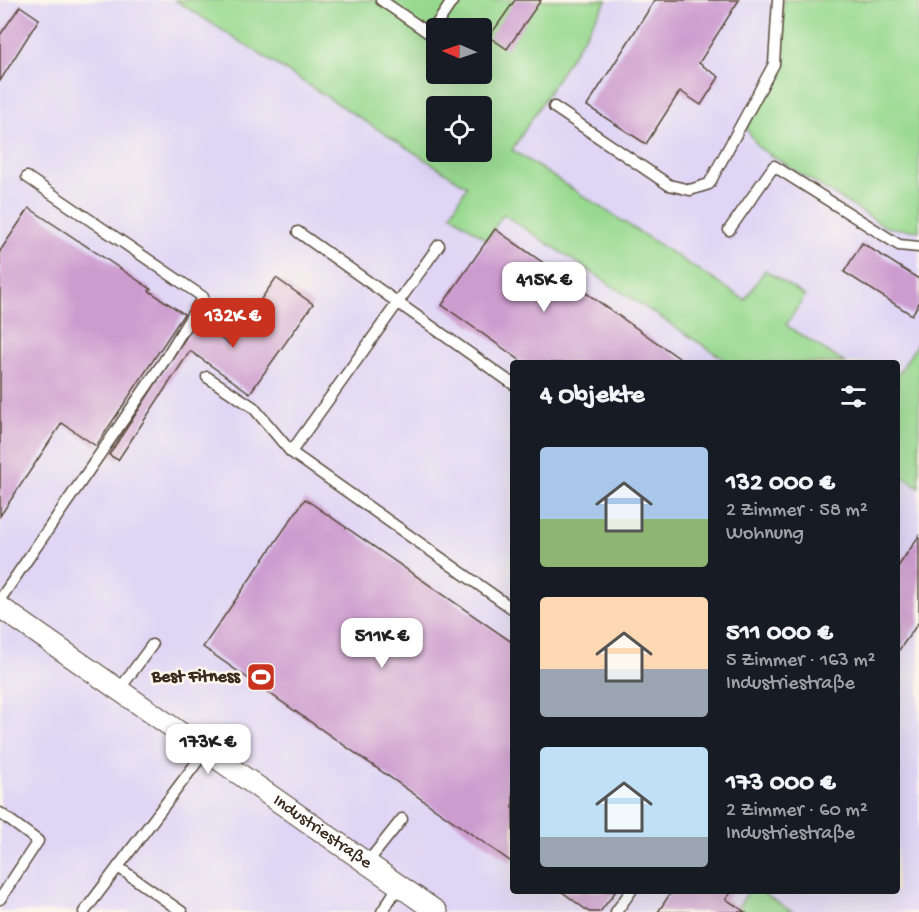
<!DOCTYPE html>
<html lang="de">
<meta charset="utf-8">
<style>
:root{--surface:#171b24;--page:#242831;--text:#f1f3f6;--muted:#9ea1a6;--accent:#c8321e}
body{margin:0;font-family:"Gochi Hand",sans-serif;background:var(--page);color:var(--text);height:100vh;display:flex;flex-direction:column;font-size:22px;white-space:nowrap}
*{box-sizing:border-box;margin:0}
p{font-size:20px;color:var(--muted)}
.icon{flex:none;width:33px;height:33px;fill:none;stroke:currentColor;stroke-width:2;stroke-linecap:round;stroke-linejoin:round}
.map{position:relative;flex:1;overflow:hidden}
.details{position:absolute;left:510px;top:360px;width:390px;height:534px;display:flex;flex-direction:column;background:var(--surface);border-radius:6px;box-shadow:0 6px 24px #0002}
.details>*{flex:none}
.needle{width:39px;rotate:272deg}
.controls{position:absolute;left:426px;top:18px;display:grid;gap:12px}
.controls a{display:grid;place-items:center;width:66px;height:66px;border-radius:6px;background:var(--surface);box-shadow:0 6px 24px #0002;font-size:30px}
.price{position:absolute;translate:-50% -51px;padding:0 14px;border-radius:12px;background:#fff;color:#222;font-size:20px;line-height:39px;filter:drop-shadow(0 2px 3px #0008)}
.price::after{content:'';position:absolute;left:50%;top:36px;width:18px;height:14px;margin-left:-9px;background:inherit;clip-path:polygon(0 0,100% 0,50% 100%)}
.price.selected{background:var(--accent);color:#fff}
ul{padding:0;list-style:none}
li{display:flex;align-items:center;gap:18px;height:150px;padding:0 30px}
li span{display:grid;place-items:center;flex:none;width:168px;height:120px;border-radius:6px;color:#555}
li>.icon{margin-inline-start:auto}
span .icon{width:72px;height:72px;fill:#fffc;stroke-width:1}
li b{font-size:26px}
h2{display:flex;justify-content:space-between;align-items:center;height:72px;padding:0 30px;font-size:26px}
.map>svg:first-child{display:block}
</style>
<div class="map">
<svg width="919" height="912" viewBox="0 0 919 912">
<rect width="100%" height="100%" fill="#fbf7ec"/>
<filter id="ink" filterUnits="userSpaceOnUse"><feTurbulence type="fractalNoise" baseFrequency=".0167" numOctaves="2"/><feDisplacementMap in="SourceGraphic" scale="12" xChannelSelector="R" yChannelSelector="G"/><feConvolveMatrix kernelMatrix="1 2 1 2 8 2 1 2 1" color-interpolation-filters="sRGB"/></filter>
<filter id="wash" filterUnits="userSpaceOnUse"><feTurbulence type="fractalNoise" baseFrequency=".008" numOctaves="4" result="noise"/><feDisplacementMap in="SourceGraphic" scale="24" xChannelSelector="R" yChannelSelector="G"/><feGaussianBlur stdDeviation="1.35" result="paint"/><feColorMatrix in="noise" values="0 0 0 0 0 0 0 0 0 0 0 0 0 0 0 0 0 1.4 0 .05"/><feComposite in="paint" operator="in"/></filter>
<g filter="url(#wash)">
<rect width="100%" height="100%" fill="#f7ead5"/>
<path fill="#dfd5f5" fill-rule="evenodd" d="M0,0H919V912H0ZM436,28H482V74H436ZM436,106H482V152H436ZM513,363H897V891H513Z"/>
<g fill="#98d990" stroke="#6a8257" stroke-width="1.5" fill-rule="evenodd">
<path d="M175,0H607L512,150L745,300L765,270L805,296L786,325L845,363H730L503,214L487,240L451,214L467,186ZM436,28H482V74H436ZM436,106H482V152H436Z"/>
<polygon points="783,0 919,0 919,231 886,227 759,148 746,128 781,68"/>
<polygon points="919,341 919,487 897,473 897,376"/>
<polygon points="749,891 759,891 793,912 745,912 738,907"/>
</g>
<g id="blocks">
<g fill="#cd9ccf">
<polygon points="515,0 541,0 507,49 489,37"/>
<polygon points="655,0 739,0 699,63 719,77 701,105 680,91 646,144 587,106"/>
<polygon points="20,6 39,19 0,81 0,35"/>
<polygon points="29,208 151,289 149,291 184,314 96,446 62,423 0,516 0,251"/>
<polygon points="495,229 686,363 524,363 442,305"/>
<polygon points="862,243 919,279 919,303 912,315 844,272"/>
<polygon points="276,278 313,304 250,393 190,351 118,460 109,455 196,322 229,344"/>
<polygon points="305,499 513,643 513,863 203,647"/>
<polygon points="919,536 919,622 897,653 897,568"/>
<polygon points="561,891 616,891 600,912 589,912"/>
<polygon points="672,891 732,891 726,899 745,912 658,912"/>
</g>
</g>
</g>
<g filter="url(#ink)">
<use href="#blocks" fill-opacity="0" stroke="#574739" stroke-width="1.5"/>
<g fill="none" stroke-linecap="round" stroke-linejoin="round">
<g stroke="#574739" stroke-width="13">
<g id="lane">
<polyline points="381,0 430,34 453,0"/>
<polyline points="554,107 669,185 690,190 709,184 774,64 778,0"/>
<polyline points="729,230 774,166 899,245 919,247"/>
<polyline points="298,232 513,384"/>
<polyline points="207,377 253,407 291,452 513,609"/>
<polyline points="291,452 439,245"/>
<polyline points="3,595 164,361 203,297 27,177"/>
<polyline points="119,690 152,645"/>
<polyline points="0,813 38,841 0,899"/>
<polyline points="367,863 402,819"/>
<polyline points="118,867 182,912"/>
<polyline points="84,912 206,750"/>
<polyline points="382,912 399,885"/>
<polyline points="616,912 631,891"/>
</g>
</g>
<g stroke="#574739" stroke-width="23">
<g id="street">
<path id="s1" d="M0,607L437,912"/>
</g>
</g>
<use href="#lane" stroke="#fff" stroke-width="10"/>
<use href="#street" stroke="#fff" stroke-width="21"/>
</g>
</g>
<defs>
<g id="stadium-square" transform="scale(1.5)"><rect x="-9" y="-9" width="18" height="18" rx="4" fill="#c8321e" stroke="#fbf7ec"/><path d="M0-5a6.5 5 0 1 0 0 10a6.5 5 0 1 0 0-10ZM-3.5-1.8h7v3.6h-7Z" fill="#fff"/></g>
</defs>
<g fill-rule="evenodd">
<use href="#stadium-square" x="261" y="677"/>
</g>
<g text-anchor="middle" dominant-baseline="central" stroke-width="5" stroke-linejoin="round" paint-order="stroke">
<g font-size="18" font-weight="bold" fill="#3b2a1e" stroke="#fbf7ec" text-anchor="end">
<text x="240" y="677">Best Fitness</text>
</g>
<g font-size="18" fill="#3b2a1e" stroke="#fbf7ec">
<text stroke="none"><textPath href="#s1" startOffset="393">Industriestraße</textPath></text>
</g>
</g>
</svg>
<div class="controls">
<a><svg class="needle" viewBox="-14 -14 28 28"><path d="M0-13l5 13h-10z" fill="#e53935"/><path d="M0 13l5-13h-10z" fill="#9ea1a6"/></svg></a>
<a><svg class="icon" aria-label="locate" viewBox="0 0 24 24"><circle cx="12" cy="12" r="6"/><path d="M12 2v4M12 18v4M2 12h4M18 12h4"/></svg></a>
</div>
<b class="price" style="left:544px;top:313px">415K €</b>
<b class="price selected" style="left:233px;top:349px">132K €</b>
<b class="price" style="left:382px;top:669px">511K €</b>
<b class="price" style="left:208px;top:775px">173K €</b>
<section class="details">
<h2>4 Objekte<svg class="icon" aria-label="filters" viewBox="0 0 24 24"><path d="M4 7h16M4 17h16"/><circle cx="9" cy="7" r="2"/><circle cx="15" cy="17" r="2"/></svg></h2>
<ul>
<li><span style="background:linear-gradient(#a9c7e8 60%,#8fb573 0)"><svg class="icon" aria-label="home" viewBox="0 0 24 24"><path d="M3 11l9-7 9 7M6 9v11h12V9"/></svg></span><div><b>132 000 €</b><p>2 Zimmer · 58 m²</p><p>Wohnung</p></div></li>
<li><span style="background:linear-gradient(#ffd9b3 60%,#9aa5b1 0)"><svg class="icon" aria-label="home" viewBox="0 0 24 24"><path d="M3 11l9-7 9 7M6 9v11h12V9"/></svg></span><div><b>511 000 €</b><p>5 Zimmer · 163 m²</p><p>Industriestraße</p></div></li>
<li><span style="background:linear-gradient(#bfe0f5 75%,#9aa5b1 0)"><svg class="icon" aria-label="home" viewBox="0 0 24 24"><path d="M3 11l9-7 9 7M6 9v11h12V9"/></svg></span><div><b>173 000 €</b><p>2 Zimmer · 60 m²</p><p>Industriestraße</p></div></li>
</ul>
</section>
</div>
